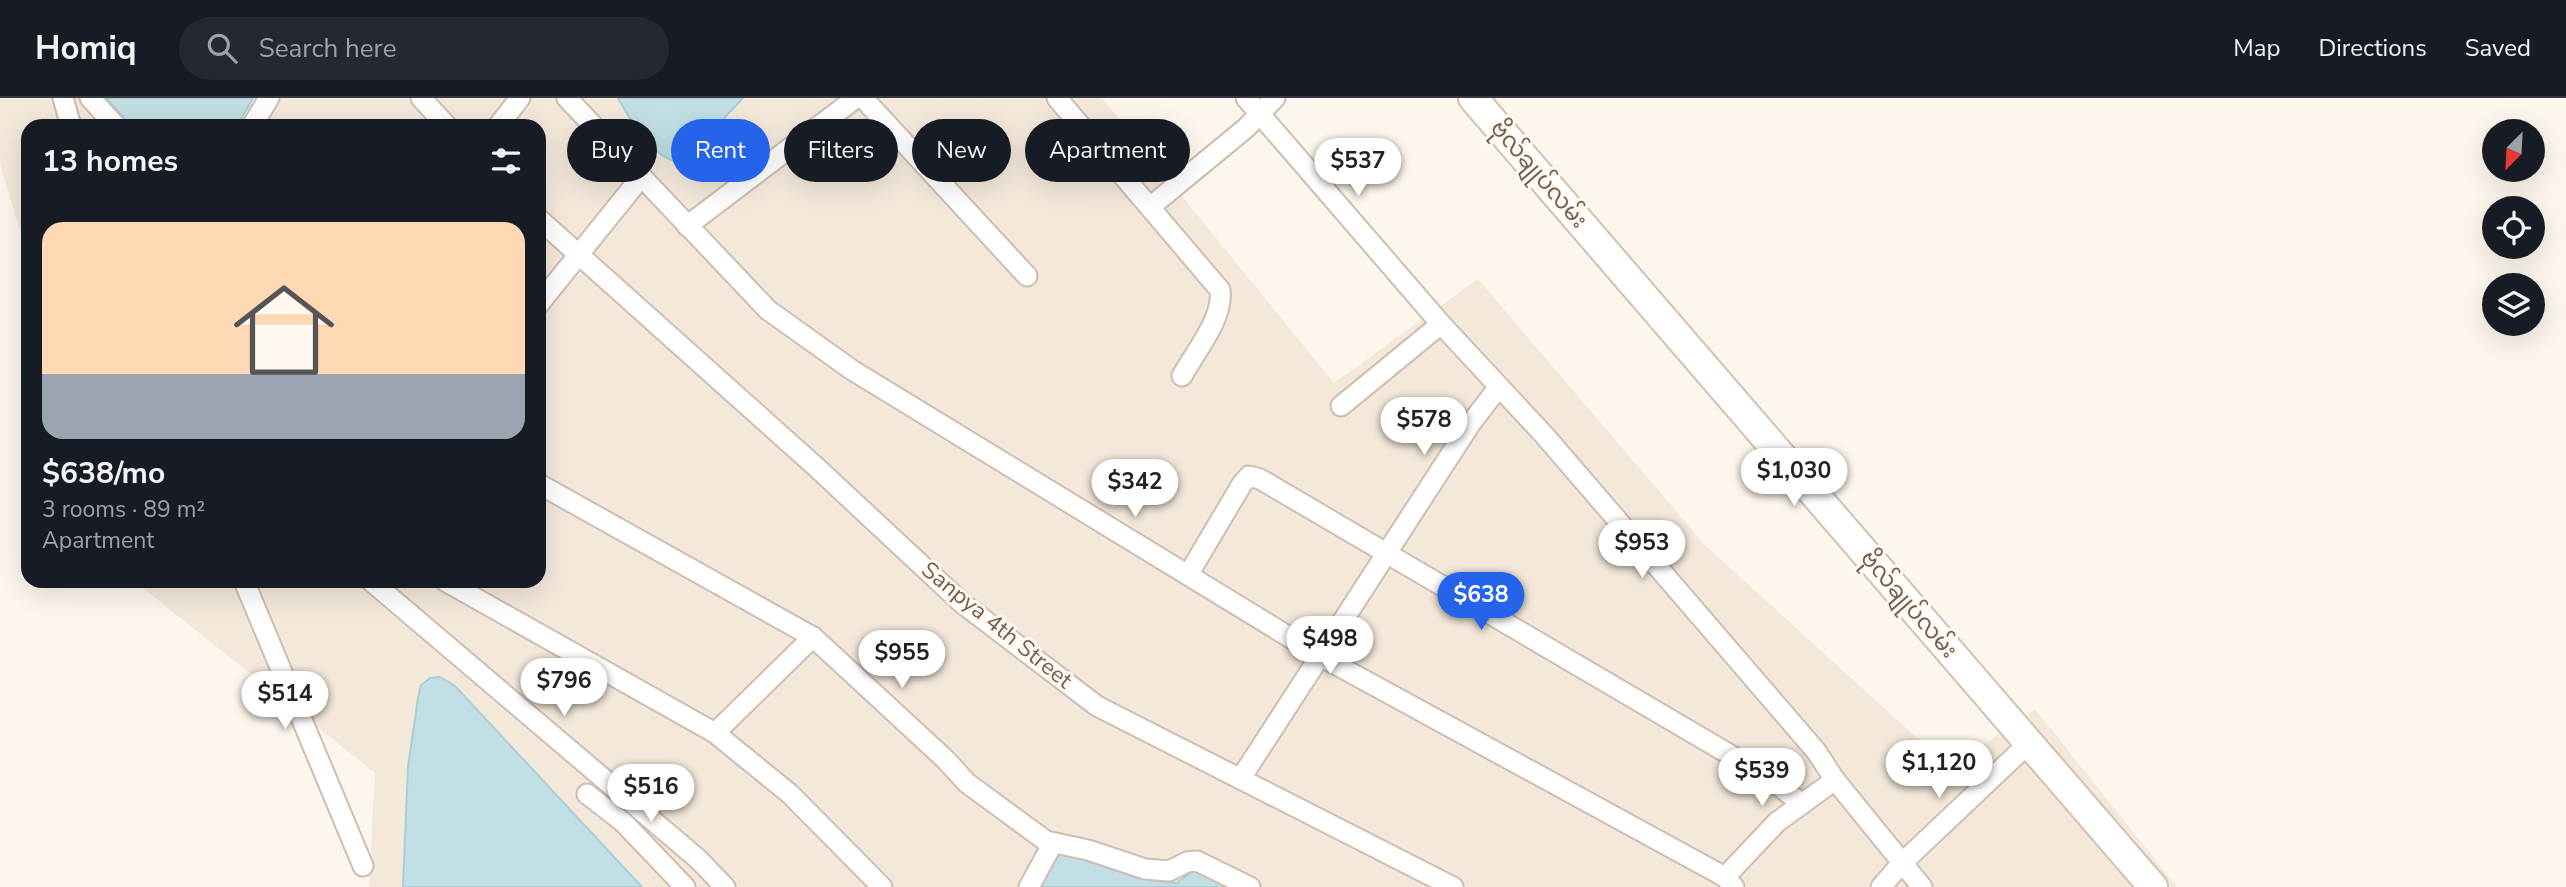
<!DOCTYPE html>
<meta charset="utf-8">
<style>
:root{--surface:#171b24;--page:#242831;--text:#f1f3f6;--muted:#9ea1a6;--line:#363941;--accent:#2563eb}
body{margin:0;font-family:"Nunito Sans","Noto Sans Myanmar",sans-serif;background:var(--page);color:var(--text);height:100vh;display:flex;flex-direction:column;font-size:26px;white-space:nowrap}
*{box-sizing:border-box;margin:0}
p{font-size:23px;color:var(--muted)}
.icon{flex:none;width:38px;height:38px;fill:none;stroke:currentColor;stroke-width:2;stroke-linecap:round;stroke-linejoin:round}
.map{position:relative;flex:1;overflow:hidden}
.sheet{position:absolute;left:21px;top:21px;width:525px;height:469px;display:flex;flex-direction:column;background:var(--surface);border-radius:21px;box-shadow:0 7px 28px #0002}
.sheet>*{flex:none}
.banner{position:absolute;left:567px;top:21px;width:665px;height:63px;display:flex;gap:14px}
.needle{width:46px;rotate:204deg}
.buttons{position:absolute;left:2482px;top:21px;display:grid;gap:14px}
.buttons a{display:grid;place-items:center;width:63px;height:63px;border-radius:50%;background:var(--surface);box-shadow:0 7px 28px #0002;font-size:35px}
.price{position:absolute;translate:-50% -60px;padding:0 16px;border-radius:24px;background:#fff;color:#222;font-size:23px;line-height:46px;filter:drop-shadow(0 2px 4px #0008)}
.price::after{content:'';position:absolute;left:50%;top:42px;width:21px;height:16px;margin-left:-10px;background:inherit;clip-path:polygon(0 0,100% 0,50% 100%)}
.price.current{background:var(--accent);color:#fff}
ul{padding:0;list-style:none}
li{display:grid;align-content:center;gap:14px;height:371px;padding:0 21px}
li+li{border-top:2px solid var(--line)}
li span{display:grid;place-items:center;height:217px;border-radius:21px;color:#555}
li>.icon{margin-inline-start:auto}
span .icon{width:126px;height:126px;fill:#fffc;stroke-width:1}
li b{font-size:30px}
h2{display:flex;justify-content:space-between;align-items:center;height:84px;padding:0 21px;font-size:30px}
.chip{padding:0 24px;border-radius:32px;background:var(--surface);box-shadow:0 7px 28px #0002;font-size:24px;line-height:63px}
.chip.current{background:var(--accent);color:#fff}
header{display:flex;align-items:center;gap:42px;box-sizing:border-box;height:98px;padding:0 35px;background:var(--surface);border-bottom:2px solid var(--line)}
header strong{font-size:33px}
nav{display:flex;gap:38px;margin-inline-start:auto;font-size:24px}
.search{width:490px;height:63px;background:var(--page);display:flex;align-items:center;gap:18px;box-sizing:border-box;padding:0 24px;border-radius:38px;color:var(--muted);font-size:26px}
.map>svg:first-child{display:block}
</style>
<header>
<strong>Homiq</strong>
<div class="search"><svg class="icon" aria-label="search" viewBox="0 0 24 24"><circle cx="10" cy="10" r="6"/><path d="M15 15l6 6"/></svg>Search here</div>
<nav><a>Map</a><a>Directions</a><a>Saved</a></nav>
</header>
<div class="map">
<svg width="2566" height="789" viewBox="0 0 2566 789">
<rect width="100%" height="100%" fill="#fcf6ec"/>
<polygon fill="#f3e8da" points="0,0 1102,0 1334,285 1478,181 1705,447 1950,670 2035,611 2177,789 369,789 375,675 134,483 539,483 539,28 28,28 28,159 0,66"/>
<g fill="#c1dfe5" stroke="#a7cfd6" stroke-width="2">
<polygon points="106,0 253,0 237,28 131,28"/>
<path d="M618,0H743L682,65C652,61 632,25 618,0Z"/>
<polygon points="440,579 455,588 642,789 403,789 408,669 418,600 421,587 430,580"/>
<path d="M1064,752C1086,752 1099,765 1119,773C1138,780 1157,784 1177,785L1195,771L1239,789H1033L1046,768Z"/>
</g>
<g fill="none" stroke-linecap="round" stroke-linejoin="round">
<g stroke="#cebeb1" stroke-width="23">
<g id="street">
<polyline points="63,0 71,28"/>
<polyline points="90,0 116,28"/>
<polyline points="421,0 447,28"/>
<polyline points="567,0 768,212 852,272 1322,559 1725,779 1734,789"/>
<polyline points="863,0 1027,178"/>
<path d="M1057,0L1220,192C1224,220 1195,254 1182,278"/>
<polyline points="1246,0 1441,226"/>
<polyline points="252,28 269,0"/>
<polyline points="498,28 520,0"/>
<polyline points="1150,109 1246,30 1275,0"/>
<polyline points="539,121 815,368 962,505 1097,608 1453,789"/>
<polyline points="687,128 856,0"/>
<polyline points="539,206 641,79"/>
<polyline points="1341,308 1441,226 1545,338 1816,653 1835,682 1922,789"/>
<polyline points="539,386 813,539 946,662 967,685 1046,743 1088,752 1145,771 1169,773 1187,764 1197,763 1250,789"/>
<polyline points="1188,477 1242,386 1249,378 1260,381 1768,679 1802,706"/>
<polyline points="244,483 363,768"/>
<polyline points="371,483 698,761 725,789"/>
<polyline points="445,483 715,635 790,696 882,789"/>
<polyline points="715,635 813,539"/>
<polyline points="1241,680 1471,325 1498,290"/>
<polyline points="587,696 623,724 685,789"/>
<polyline points="1725,779 1777,724 1835,682"/>
<polyline points="1029,789 1053,745"/>
<polyline points="1881,789 1901,766 2029,645"/>
</g>
</g>
<g stroke="#d3c0b1" stroke-width="32">
<polyline id="secondary" points="1473,0 2153,789"/>
</g>
<use href="#street" stroke="#fff" stroke-width="19"/>
<use href="#secondary" stroke="#fff" stroke-width="28"/>
</g>
<g text-anchor="middle" dominant-baseline="central" stroke-width="6" stroke-linejoin="round" paint-order="stroke">
<g font-size="23" fill="#765d4f" stroke="#fefaf2">
<text transform="translate(1539 76) rotate(49)">ဗိုလ်ချုပ်လမ်း</text>
<text transform="translate(1909 506) rotate(49)">ဗိုလ်ချုပ်လမ်း</text>
<text transform="translate(997 527) rotate(39)">Sanpya 4th Street</text>
</g>
</g>
</svg>
<div class="buttons">
<a><svg class="needle" viewBox="-14 -14 28 28"><path d="M0-13l5 13h-10z" fill="#e53935"/><path d="M0 13l5-13h-10z" fill="#9ea1a6"/></svg></a>
<a><svg class="icon" aria-label="locate" viewBox="0 0 24 24"><circle cx="12" cy="12" r="6"/><path d="M12 2v4M12 18v4M2 12h4M18 12h4"/></svg></a>
<a><svg class="icon" aria-label="layers" viewBox="0 0 24 24"><path d="M12 4l9 5-9 5-9-5zM3 14l9 5 9-5"/></svg></a>
</div>
<b class="price" style="left:1358px;top:100px">$537</b>
<b class="price" style="left:1424px;top:359px">$578</b>
<b class="price" style="left:1794px;top:410px">$1,030</b>
<b class="price" style="left:1135px;top:421px">$342</b>
<b class="price" style="left:1642px;top:482px">$953</b>
<b class="price current" style="left:1481px;top:534px">$638</b>
<b class="price" style="left:1330px;top:578px">$498</b>
<b class="price" style="left:902px;top:592px">$955</b>
<b class="price" style="left:564px;top:620px">$796</b>
<b class="price" style="left:285px;top:633px">$514</b>
<b class="price" style="left:1939px;top:702px">$1,120</b>
<b class="price" style="left:1762px;top:710px">$539</b>
<b class="price" style="left:651px;top:726px">$516</b>
<div class="banner">
<a class="chip">Buy</a>
<a class="chip current">Rent</a>
<a class="chip">Filters</a>
<a class="chip">New</a>
<a class="chip">Apartment</a>
</div>
<section class="sheet">
<h2>13 homes<svg class="icon" aria-label="filters" viewBox="0 0 24 24"><path d="M4 7h16M4 17h16"/><circle cx="9" cy="7" r="2"/><circle cx="15" cy="17" r="2"/></svg></h2>
<ul>
<li><span style="background:linear-gradient(#ffd9b3 70%,#9aa5b1 0)"><svg class="icon" aria-label="home" viewBox="0 0 24 24"><path d="M3 11l9-7 9 7M6 9v11h12V9"/></svg></span><div><b>$638/mo</b><p>3 rooms · 89 m²</p><p>Apartment</p></div></li>
</ul>
</section>
</div>
